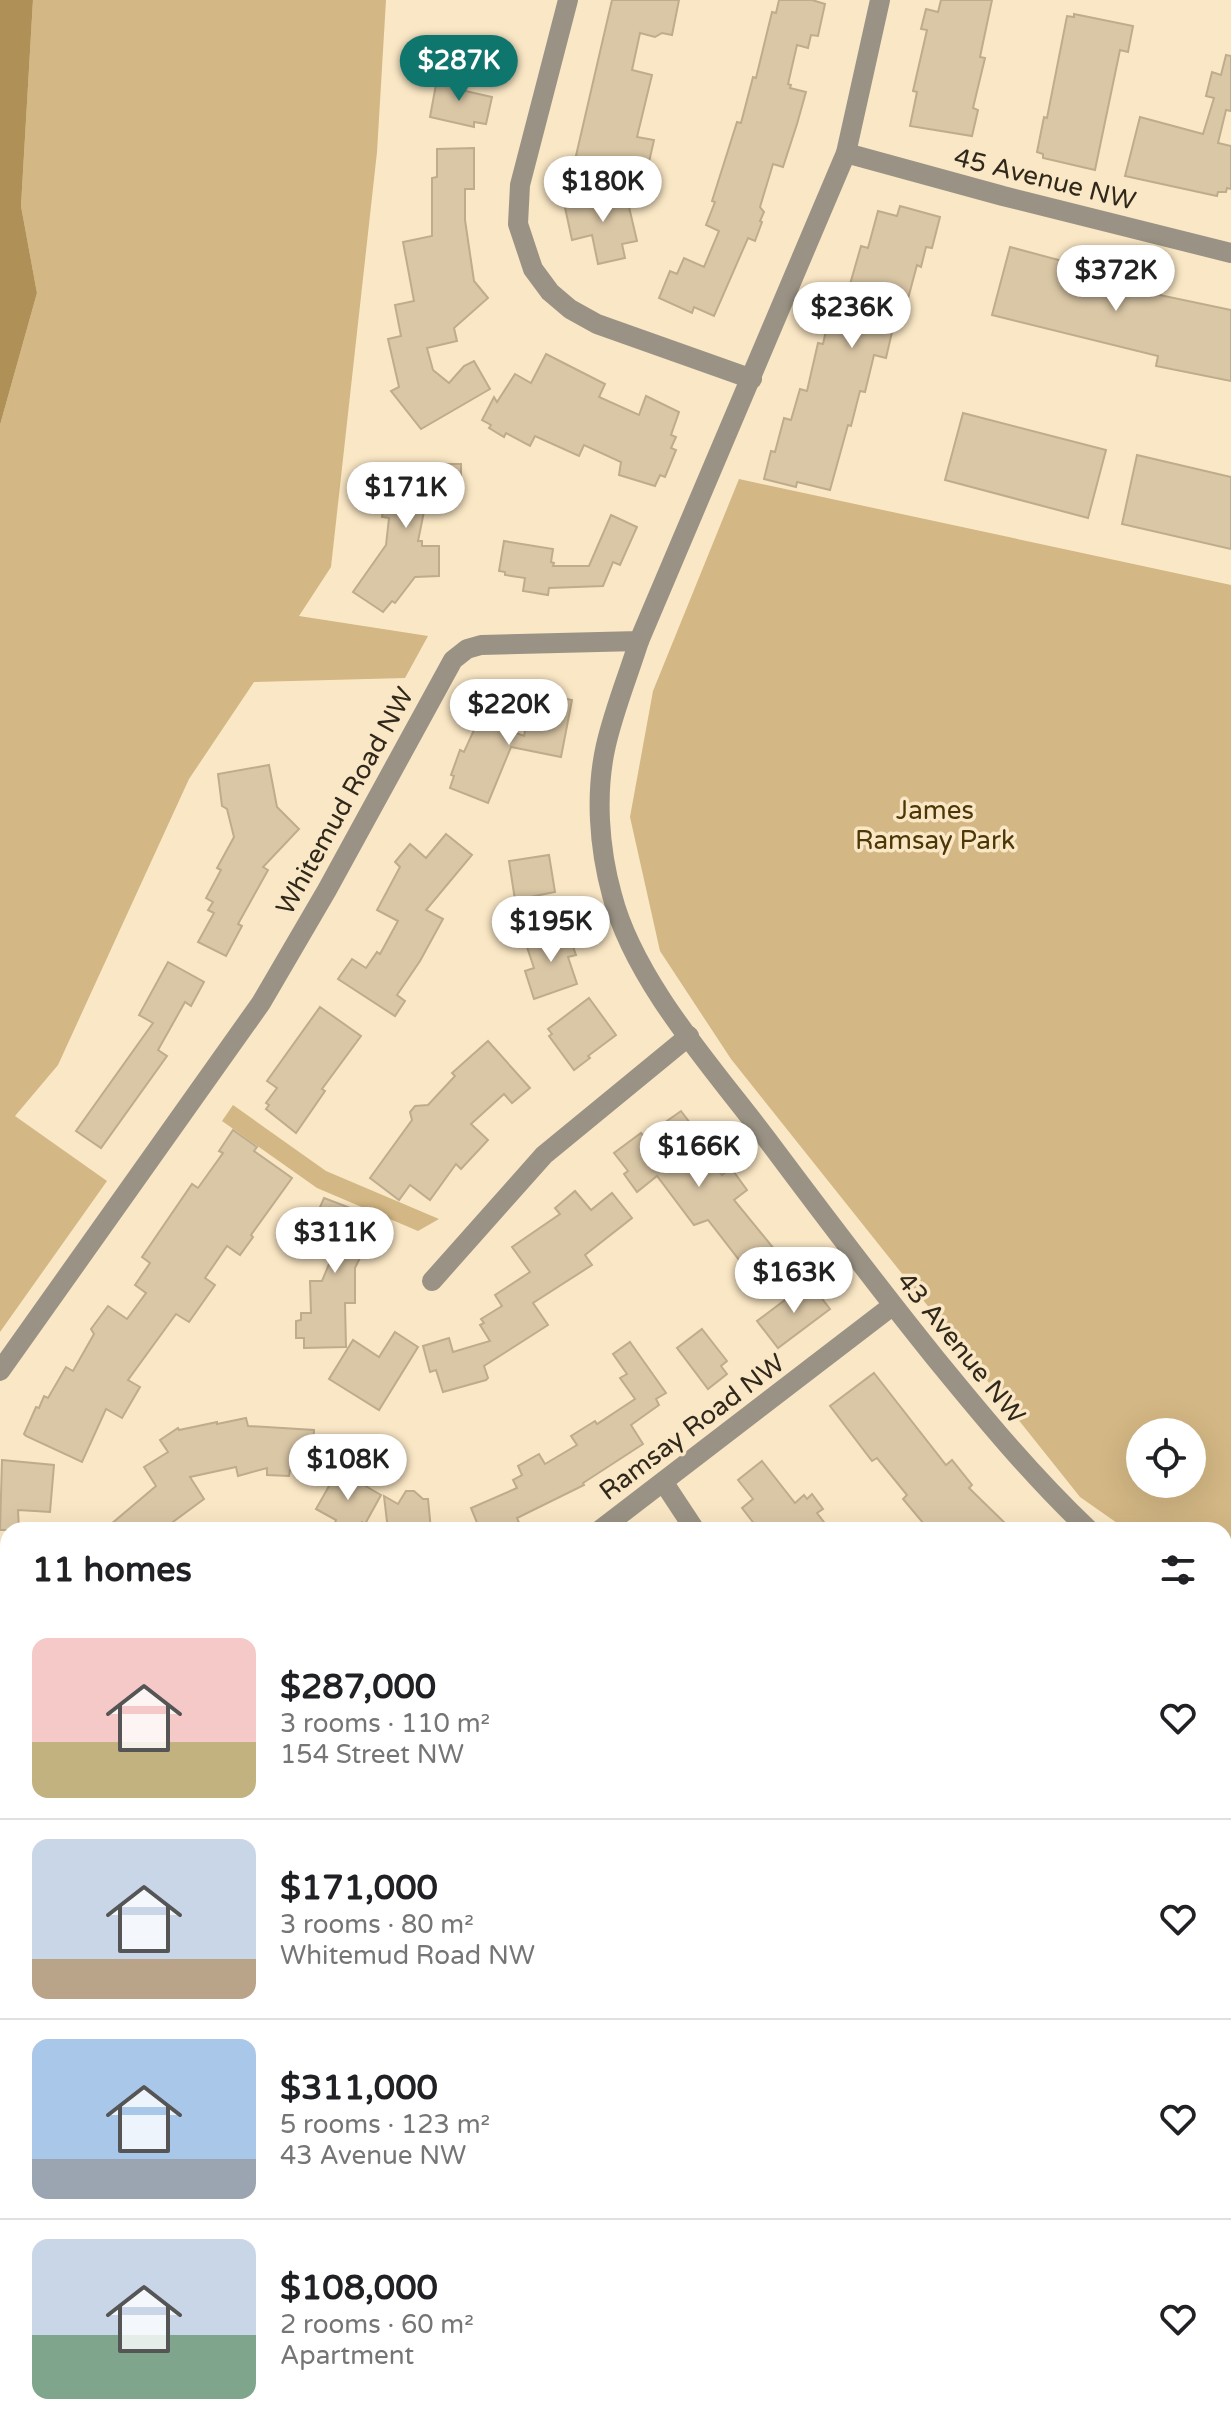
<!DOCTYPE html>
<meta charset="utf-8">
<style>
:root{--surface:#fff;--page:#f6f6f6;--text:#202124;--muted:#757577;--line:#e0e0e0;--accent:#0f766e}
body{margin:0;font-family:"Varela Round",sans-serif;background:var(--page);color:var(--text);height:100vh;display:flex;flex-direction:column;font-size:30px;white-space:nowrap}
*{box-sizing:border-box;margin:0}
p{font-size:26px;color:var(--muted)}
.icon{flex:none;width:44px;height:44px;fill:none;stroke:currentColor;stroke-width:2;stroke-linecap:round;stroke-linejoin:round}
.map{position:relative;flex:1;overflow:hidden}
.panel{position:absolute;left:0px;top:1522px;width:1232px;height:912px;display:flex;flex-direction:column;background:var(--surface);border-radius:24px 24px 0 0;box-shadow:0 8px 32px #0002}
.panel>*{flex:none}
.tools{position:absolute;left:1126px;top:1418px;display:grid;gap:16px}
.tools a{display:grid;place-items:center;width:80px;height:80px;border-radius:50%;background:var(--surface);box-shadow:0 8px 32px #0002;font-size:40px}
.price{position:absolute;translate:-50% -68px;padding:0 18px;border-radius:28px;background:#fff;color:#222;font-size:26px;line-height:52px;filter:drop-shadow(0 2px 4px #0008)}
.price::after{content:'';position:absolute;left:50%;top:48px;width:24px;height:18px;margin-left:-12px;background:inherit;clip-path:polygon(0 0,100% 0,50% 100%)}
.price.on{background:var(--accent);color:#fff}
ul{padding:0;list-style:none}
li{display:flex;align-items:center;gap:24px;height:200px;padding:0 32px}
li+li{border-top:2px solid var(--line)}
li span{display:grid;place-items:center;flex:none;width:224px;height:160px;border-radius:16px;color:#555}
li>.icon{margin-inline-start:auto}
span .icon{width:96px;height:96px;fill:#fffc;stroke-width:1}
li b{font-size:34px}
h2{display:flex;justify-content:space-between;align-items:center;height:96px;padding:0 32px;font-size:34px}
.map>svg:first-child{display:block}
</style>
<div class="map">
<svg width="1231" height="2434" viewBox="0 0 1231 2434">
<rect width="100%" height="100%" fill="#fae7c5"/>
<g fill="#d3b784" fill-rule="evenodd">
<polygon points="33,0 386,0 377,152 331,567 299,616 428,636 405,678 254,682 189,779 58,1065 15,1116 107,1181 0,1332 0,425 37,293 21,206"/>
<path d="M739,479L1231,585V1601L1224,1597V1530H1127L1080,1497L731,1059L660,951L630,817L653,691ZM1140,1432H1192V1484H1140Z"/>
<polygon points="233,1105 326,1171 439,1219 418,1231 317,1188 222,1121"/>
</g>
<polygon fill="#af9158" points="0,0 33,0 21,206 37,293 0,425"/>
<g fill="#dac7a6" stroke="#beac8c" stroke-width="2">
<polygon points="612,0 679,0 672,35 662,33 655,37 640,33 632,70 652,75 637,137 654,140 649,162 646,161 640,172 631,176 627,185 572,173"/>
<polygon points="779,0 812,0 825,4 818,36 811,35 808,48 797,45 788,84 791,85 790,88 806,92 797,124 783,167 773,164 760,207 764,212 760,221 762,222 755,241 748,238 714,316 694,307 692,313 659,298 670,271 677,274 684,258 704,267 719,231 706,225 715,202 712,201 737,122 741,123 753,77 756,78 772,12 776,13"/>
<polygon points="941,0 992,0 980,57 985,58 973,108 978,110 972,136 910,126 917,92 913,91 927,30 921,29 926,9 938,12"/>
<polygon points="1074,14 1133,26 1128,52 1120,50 1095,170 1043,158 1043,154 1037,152 1044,117 1047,118 1067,16 1074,17"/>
<polygon points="1226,55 1231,56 1231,111 1226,110 1218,143 1231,146 1231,189 1227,188 1226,192 1218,192 1217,196 1125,176 1140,117 1203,134 1214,98 1206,96 1212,72 1221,75"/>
<polygon points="443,73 464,78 461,90 492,97 486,124 474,122 474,127 430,117 437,79 441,80"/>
<polygon points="474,148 474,189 465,189 465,220 474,281 488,298 454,328 457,341 427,348 433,370 449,383 464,366 474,361 490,389 421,429 391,391 399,387 388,339 401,336 395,305 414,301 403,242 432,236 432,178 437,177 437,149"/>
<polygon points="625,190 637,241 622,244 625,258 598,264 592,235 572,240 564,203"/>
<polygon points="900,206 940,217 932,248 926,247 921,267 917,265 902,321 895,319 886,358 874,355 865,392 860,391 851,426 848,425 830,490 797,482 796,487 764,479 771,451 775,452 784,418 791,420 800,389 807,391 818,343 823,344 829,317 840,319 861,246 868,248 878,211 897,216"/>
<polygon points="1010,247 1152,285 1150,293 1231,310 1231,381 1156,366 1158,356 992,315"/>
<polygon points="546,354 605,384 599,397 639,415 646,396 679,412 671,435 676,437 671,448 676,450 665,477 660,475 655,486 619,475 621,462 584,445 579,456 535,436 530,446 506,433 504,437 489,428 491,425 482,420 494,397 497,402 515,374 531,383"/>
<polygon points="963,413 1106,450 1088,518 945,480"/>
<polygon points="1137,455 1231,477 1231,549 1122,524"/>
<polygon points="380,464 461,464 461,491 428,492 418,541 422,541 422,546 439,546 439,576 415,577 395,603 392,601 383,612 353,592 386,545 389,518 382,517 386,492 381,492"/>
<polygon points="611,515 637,527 620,565 613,562 603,586 549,588 548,595 523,591 525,578 505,575 505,572 499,571 504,541 553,549 551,562 554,563 553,566 589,566"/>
<polygon points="545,695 572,700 561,757 511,747 488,803 450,788 454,776 451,775 460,750 464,752 479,719 524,736 529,710 535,711 536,705 543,706"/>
<polygon points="269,765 277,807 299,829 263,867 268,870 238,924 242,926 226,956 198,942 214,913 208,910 213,902 206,898 221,870 217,868 234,837 227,809 222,806 218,774"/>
<polygon points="446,834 472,855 426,910 443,919 420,961 397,995 405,1001 395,1016 338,979 352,959 366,968 377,952 380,954 398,921 377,910 400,867 395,862 410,844 426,858"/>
<polygon points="549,855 555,892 515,900 509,861"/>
<polygon points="566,927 576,955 568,957 577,984 534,999 525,971 534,968 526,944"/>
<polygon points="168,962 204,982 191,1006 185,1002 158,1050 167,1056 101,1148 76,1131 153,1023 139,1015"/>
<polygon points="589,998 616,1035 588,1056 590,1058 574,1070 549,1036 552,1034 548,1029"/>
<polygon points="320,1007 361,1036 322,1089 325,1091 296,1133 266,1109 269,1105 266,1103 277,1088 267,1081"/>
<polygon points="488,1041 530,1088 512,1103 504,1094 471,1124 488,1140 461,1169 456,1164 430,1200 410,1185 399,1200 370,1178 412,1120 410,1112 415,1106 428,1105 455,1076 452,1073"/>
<polygon points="681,1111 700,1136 695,1140 722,1175 731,1168 747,1190 734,1200 784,1261 754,1284 744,1271 746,1269 708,1220 694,1225 657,1176 637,1192 624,1174 628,1171 614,1153 641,1133 644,1137"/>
<polygon points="233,1130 257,1147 254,1151 292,1178 251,1235 253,1237 240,1255 227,1246 205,1278 215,1285 189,1322 176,1314 128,1380 140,1387 122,1418 106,1409 82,1462 26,1436 24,1434 36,1407 39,1408 44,1396 48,1398 66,1367 73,1371 94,1334 91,1329 108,1306 127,1319 146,1293 135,1285 150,1263 142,1257 192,1184 198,1188 223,1153 219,1151"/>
<polygon points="575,1191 591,1210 612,1193 632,1218 585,1255 592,1265 533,1303 548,1325 484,1366 488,1378 486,1380 443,1392 436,1370 430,1372 423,1346 449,1338 453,1352 490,1341 480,1325 484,1323 481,1319 502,1306 495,1295 530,1272 512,1247 560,1214 555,1208"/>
<polygon points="324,1198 379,1219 355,1268 355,1303 345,1303 346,1347 304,1348 304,1338 296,1338 296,1321 301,1320 301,1313 311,1313 310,1281 322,1281 337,1245 318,1238 320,1235 314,1232 317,1225 313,1223"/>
<polygon points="809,1282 830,1309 778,1348 757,1321"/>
<polygon points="702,1329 727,1361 721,1366 727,1374 708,1389 677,1348"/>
<polygon points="395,1332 418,1347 379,1410 329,1379 353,1340 379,1357"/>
<polygon points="630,1342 666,1393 656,1399 659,1405 631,1425 643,1444 583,1483 584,1485 517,1518 520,1525 508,1530 480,1530 471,1508 517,1488 513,1480 522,1475 518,1466 539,1454 545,1464 577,1445 571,1436 595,1421 597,1424 635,1399 620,1378 627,1374 613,1354"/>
<polygon points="874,1373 946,1465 952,1460 972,1485 969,1488 1012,1530 929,1530 903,1499 907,1495 877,1458 872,1461 830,1406"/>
<polygon points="246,1418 248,1426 314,1430 312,1471 290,1470 289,1476 267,1475 267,1468 238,1476 236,1467 190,1477 204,1499 162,1530 104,1530 156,1486 144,1467 168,1452 160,1440 178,1428 179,1430 217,1422 217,1424"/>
<polygon points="2,1460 54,1465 50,1512 18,1510 19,1530 0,1530"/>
<polygon points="762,1461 795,1503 804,1495 807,1499 812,1494 823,1509 817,1513 830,1530 759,1530 742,1508 753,1499 738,1480"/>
<polygon points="338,1470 381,1495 365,1524 362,1522 358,1530 344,1530 334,1525 336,1520 316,1509"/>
<polygon points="406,1491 414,1491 423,1499 428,1499 431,1530 388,1530 384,1496 398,1504"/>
</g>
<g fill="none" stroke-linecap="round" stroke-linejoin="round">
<g stroke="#9a9385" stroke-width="20">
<polyline points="568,0 520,185 518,224 533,269 550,292 570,309 597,324 752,379"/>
<polyline points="846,153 1003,196 1231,253"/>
<path d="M639,641C628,676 614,710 606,745C595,793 599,848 612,895C634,981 713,1068 766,1138C822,1213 878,1287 936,1359C985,1419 1033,1477 1089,1530"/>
<polyline points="432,1281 544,1155 689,1036"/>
<polyline points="0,1371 261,1003 327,890 453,660 467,649 481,645 639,641 846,153 880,0"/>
<polyline points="664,1483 695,1530"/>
<polyline points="600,1530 892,1306"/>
<polyline points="1224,1627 1231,1631"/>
<polyline points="0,1721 8,1727"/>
<polyline points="1224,1898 1231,1879"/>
<polyline points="0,2058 8,2062"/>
<polyline points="840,2426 841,2434"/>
<polyline points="367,2434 374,2426"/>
</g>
<g stroke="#746955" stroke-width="20">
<polyline points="1224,2298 1231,2287"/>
<polyline points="1224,2373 1231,2363"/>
<polyline points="1224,2420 1231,2423"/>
<polyline points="1129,2434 1135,2426"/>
<polyline points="1179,2434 1186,2426"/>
</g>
</g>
<g text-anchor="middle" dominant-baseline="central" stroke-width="7" stroke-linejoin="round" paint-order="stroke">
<g font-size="26" fill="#2f281b" stroke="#fae7c5">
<text transform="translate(1045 179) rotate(14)">45 Avenue NW</text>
<text transform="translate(345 801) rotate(-61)">Whitemud Road NW</text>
<text transform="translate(961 1348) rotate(51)">43 Avenue NW</text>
<text transform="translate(692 1427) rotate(-37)">Ramsay Road NW</text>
</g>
<g font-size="26" fill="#4d3707" stroke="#fae7c5">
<text x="935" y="810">James<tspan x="935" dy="30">Ramsay Park</tspan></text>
</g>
</g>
</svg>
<div class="tools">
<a><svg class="icon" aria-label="locate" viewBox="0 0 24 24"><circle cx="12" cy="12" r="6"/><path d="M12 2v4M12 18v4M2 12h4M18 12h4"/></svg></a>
</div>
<b class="price on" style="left:459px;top:103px">$287K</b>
<b class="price" style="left:603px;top:224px">$180K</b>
<b class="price" style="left:1116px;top:313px">$372K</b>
<b class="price" style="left:852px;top:350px">$236K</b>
<b class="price" style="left:406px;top:530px">$171K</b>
<b class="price" style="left:509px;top:747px">$220K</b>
<b class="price" style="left:551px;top:964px">$195K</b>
<b class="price" style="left:699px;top:1189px">$166K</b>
<b class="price" style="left:335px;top:1275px">$311K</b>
<b class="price" style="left:794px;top:1315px">$163K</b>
<b class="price" style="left:348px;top:1502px">$108K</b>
<section class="panel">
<h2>11 homes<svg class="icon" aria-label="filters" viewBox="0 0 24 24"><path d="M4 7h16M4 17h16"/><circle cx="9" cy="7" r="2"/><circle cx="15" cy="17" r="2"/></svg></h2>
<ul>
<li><span style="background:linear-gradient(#f6c9c9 65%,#c2b280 0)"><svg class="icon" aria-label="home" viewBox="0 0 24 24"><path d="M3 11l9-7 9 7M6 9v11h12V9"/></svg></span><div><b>$287,000</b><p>3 rooms · 110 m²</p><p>154 Street NW</p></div><svg class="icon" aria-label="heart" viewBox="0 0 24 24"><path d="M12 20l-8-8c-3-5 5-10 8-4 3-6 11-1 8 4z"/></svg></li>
<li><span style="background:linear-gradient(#c9d6e8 75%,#b9a48a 0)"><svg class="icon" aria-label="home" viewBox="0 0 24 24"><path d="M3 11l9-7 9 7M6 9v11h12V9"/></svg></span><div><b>$171,000</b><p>3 rooms · 80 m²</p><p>Whitemud Road NW</p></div><svg class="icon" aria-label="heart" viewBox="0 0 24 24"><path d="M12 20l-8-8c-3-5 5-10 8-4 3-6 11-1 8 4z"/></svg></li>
<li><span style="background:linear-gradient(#a9c7e8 75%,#9aa5b1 0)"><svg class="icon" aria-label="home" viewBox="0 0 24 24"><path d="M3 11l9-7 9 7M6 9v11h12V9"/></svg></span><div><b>$311,000</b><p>5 rooms · 123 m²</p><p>43 Avenue NW</p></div><svg class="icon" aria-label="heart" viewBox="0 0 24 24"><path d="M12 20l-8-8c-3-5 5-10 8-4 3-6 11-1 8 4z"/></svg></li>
<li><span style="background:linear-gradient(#c9d6e8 60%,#7fa58c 0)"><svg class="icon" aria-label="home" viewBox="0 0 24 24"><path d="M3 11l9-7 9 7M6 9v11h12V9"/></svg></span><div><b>$108,000</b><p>2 rooms · 60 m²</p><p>Apartment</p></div><svg class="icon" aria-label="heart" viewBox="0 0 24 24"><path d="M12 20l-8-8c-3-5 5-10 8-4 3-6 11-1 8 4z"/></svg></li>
</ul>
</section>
</div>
